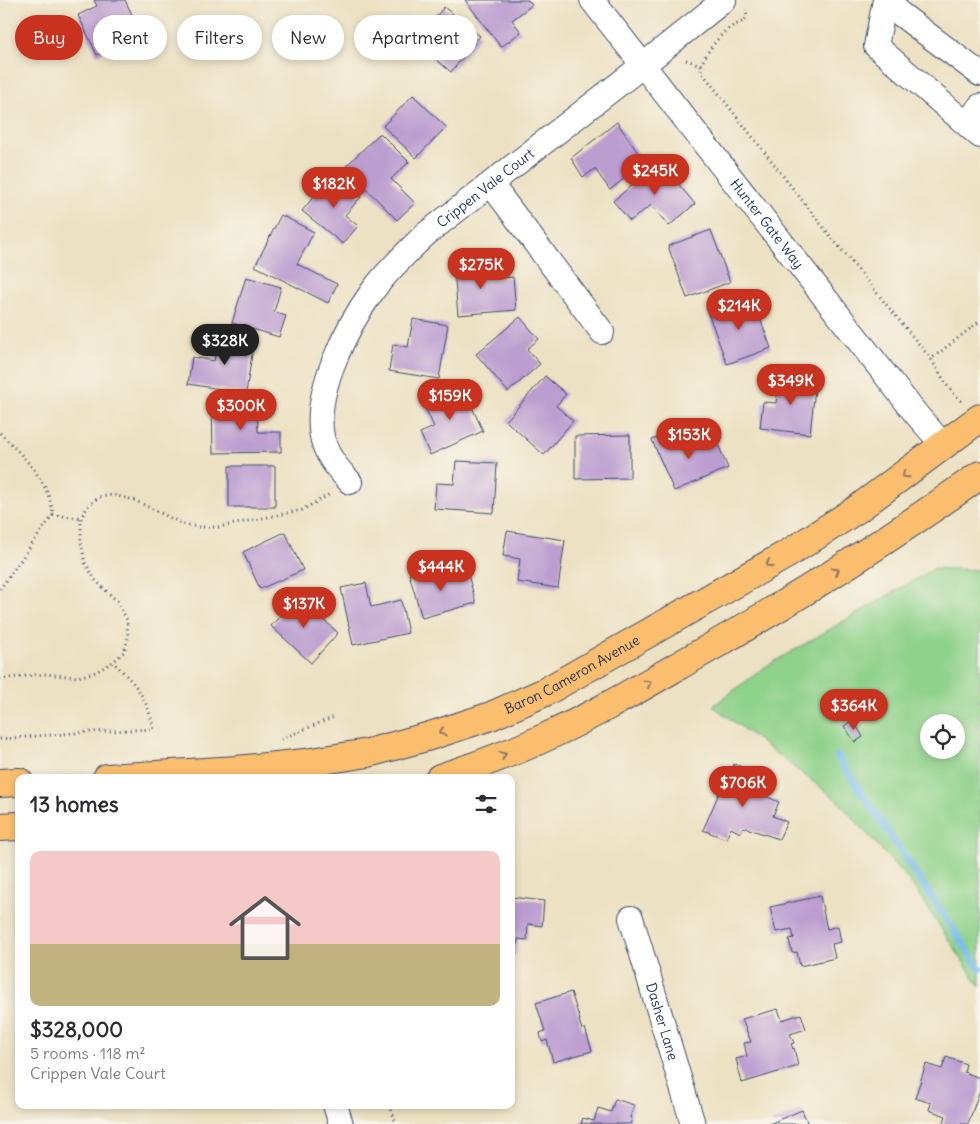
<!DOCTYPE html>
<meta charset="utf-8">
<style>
:root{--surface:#fff;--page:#f7f7f7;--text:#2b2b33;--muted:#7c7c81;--line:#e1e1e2;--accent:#c8321e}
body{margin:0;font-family:Delius,sans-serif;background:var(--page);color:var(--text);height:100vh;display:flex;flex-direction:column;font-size:19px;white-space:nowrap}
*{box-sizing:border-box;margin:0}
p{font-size:16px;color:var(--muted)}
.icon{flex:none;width:28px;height:28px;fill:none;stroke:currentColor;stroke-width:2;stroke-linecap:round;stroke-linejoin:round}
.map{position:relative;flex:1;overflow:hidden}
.sheet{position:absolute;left:15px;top:774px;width:500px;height:335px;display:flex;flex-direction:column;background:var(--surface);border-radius:10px;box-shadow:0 2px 8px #0003}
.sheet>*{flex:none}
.banner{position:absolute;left:15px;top:15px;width:500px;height:45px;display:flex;gap:10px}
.fabs{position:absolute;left:920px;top:714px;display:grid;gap:10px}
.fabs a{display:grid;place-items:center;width:45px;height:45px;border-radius:50%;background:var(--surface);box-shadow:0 2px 8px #0003;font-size:25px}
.price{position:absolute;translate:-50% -42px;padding:0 11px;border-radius:18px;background:var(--accent);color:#fff;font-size:16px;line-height:32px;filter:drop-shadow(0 1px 2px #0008)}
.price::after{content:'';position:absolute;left:50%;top:30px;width:15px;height:11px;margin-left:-8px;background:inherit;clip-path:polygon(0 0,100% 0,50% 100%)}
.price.on{background:#222;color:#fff}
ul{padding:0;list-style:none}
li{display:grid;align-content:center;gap:10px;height:265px;padding:0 15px}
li+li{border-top:1px solid var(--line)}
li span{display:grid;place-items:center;height:155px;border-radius:10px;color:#555}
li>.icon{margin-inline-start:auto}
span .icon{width:90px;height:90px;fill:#fffc;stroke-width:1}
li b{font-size:21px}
h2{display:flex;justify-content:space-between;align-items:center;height:60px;padding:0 15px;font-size:21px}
.pill{padding:0 18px;border-radius:22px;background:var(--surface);box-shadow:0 2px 8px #0003;font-size:18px;line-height:45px}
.pill.on{background:var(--accent);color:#fff}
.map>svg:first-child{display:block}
</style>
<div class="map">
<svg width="980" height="1124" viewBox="0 0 980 1124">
<rect width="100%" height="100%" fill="#f7f3e8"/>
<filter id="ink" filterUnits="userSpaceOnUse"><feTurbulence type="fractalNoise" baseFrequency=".02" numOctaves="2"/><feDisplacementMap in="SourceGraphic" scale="10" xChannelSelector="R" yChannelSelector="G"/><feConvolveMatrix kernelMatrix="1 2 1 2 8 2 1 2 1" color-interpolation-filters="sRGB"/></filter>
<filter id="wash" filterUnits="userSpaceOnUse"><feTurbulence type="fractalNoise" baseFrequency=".0096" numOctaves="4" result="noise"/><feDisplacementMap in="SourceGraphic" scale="20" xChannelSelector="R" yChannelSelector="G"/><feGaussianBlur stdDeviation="1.12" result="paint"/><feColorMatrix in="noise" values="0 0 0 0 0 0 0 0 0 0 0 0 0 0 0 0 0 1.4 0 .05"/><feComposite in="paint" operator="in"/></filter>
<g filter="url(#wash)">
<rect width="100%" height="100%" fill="#ece1c2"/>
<path fill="#8fd28a" stroke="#558074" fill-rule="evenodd" d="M935,568L980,570V987L911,883L836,799L713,706L765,667ZM929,722H956V750H929Z"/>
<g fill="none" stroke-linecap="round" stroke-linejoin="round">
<polyline stroke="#7cbdf1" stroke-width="7" points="837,756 980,969"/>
</g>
<g id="blocks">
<g fill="#bc9dd0">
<polygon points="94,0 125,0 141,34 97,55 78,15 97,6"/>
<polygon points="465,0 528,0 532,5 512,20 521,32 501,47"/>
<polygon points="444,7 480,36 451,72 415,42"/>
<polygon points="413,95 446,127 416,158 383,126"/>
<polygon points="617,122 644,162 610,190 595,169 583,177 571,158"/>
<polygon points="380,133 409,162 391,179 415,203 397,220 345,167"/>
<polygon points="660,162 695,204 669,226 651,205 630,221 613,201"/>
<polygon points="332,174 361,197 345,215 358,226 343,244 302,211"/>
<polygon points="281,215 314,232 297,264 337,284 328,303 255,266"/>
<polygon points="711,230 730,282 687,298 668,246"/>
<polygon points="480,257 481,280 513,277 516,310 458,315 453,259"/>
<polygon points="246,277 281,287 274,312 286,316 279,337 232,323"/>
<polygon points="752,297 771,348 727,364 708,313"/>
<polygon points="520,317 539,339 527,349 540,364 508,392 476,354"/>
<polygon points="413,319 448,325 439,379 389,371 393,344 408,347"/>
<polygon points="219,336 254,341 246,393 188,384 192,357 214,361"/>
<polygon points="779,375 816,379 810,434 760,428 763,402 776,403"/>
<polygon points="545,376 566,394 556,406 573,421 544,455 506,421"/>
<polygon points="462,386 483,431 430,455 420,433 434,427 423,403"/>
<polygon points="257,404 258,432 281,432 281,452 213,453 212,405"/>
<polygon points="674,430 683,449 714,435 728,468 674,491 652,440"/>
<polygon points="630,435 630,478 575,479 575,436"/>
<polygon points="456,461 497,463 494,513 434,509 436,483 454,484"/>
<rect x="229" y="466" width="46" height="41"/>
<polygon points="507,531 565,540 558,588 517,582 520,559 503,556"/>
<polygon points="285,532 303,570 260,589 243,552"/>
<polygon points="432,568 436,579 467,571 476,603 422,618 409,574"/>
<polygon points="366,583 371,607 401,600 408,633 353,645 341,588"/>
<polygon points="298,596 338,633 311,663 271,626"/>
<polygon points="853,720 863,737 855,742 844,726"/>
<polygon points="734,764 753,772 748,783 758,788 756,792 779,802 773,816 787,822 779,839 743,827 740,833 731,828 726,839 703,830 726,777 729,778"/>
<polygon points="820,896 827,929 838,926 841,942 832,944 835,958 800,966 797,952 792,953 789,939 794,938 792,929 776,932 770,907"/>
<polygon points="511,897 544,901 542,926 528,924 527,940 518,939 516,955 511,955"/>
<polygon points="571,992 580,1020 579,1020 582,1030 585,1028 592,1051 553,1062 547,1040 542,1042 540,1033 545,1031 536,1003"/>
<polygon points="778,1009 782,1020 801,1014 806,1029 790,1034 794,1043 791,1044 793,1049 794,1048 798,1066 742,1083 736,1059 747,1056 744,1043 751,1042 742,1019"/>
<polygon points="946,1057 966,1064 964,1072 980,1078 980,1090 968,1124 943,1124 946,1116 929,1110 931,1103 915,1098 926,1064 942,1069"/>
<polygon points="615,1099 634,1105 630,1118 632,1119 630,1124 581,1124 583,1118 594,1121 598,1108 611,1112"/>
<polygon points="802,1110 808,1124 769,1124"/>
</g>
</g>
</g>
<g filter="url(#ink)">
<use href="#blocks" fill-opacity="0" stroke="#3a4a6d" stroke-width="1"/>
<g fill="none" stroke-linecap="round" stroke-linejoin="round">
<g stroke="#3a4a6d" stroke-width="26">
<g id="minor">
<path id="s1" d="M592,0L916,414L944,446"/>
<polyline points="885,0 876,46 980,136"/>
<polyline points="891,0 899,13 980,74"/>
<polyline points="967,124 980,106"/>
<polyline points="491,184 602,332"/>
<path id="s2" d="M350,482C339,470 329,459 324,444C309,398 347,326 374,289C389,269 408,251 426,234L642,66L724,0"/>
<path id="s3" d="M631,918L693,1124"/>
<polyline points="335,1105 341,1124"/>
</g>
</g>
<g stroke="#3a4a6d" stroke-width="30">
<g id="major">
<path id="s4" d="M107,778L237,770L305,763L368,753L430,736L491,716L545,692L789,553L856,510L980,418"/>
<path d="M440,778C476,766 512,753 546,737C601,712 653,680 706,650C800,596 892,538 980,475"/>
<polyline points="0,783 19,782"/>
<polyline points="0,827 19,826"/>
</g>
</g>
<g stroke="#3a4a6d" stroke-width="3" stroke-dasharray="1 4" stroke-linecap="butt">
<polyline points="686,60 701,65 701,71 827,232 931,359"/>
<path d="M701,65C706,53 720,34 731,27C738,23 744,23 747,16L745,10"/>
<polyline points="961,401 948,387 931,359 980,321"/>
<path d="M0,433C24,457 49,480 53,515L0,589"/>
<polyline points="53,515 81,518"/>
<polyline points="0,679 44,674 78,677 96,672 113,662 124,652 128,638 127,620 117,601 96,581 85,563 81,542 81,518 88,506 99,497 113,495 134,500 183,524 198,527 219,527 302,510 330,494"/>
<path d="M0,739L88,732L154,729C145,694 138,687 113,662"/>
<polyline points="281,739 334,717"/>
<polyline points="390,1105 396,1124"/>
</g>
<use href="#minor" stroke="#fff" stroke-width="24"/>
<use href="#major" stroke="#fabe6e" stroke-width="28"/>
</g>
<defs><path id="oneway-chevron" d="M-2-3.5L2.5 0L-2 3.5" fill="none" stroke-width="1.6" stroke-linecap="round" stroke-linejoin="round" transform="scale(1.25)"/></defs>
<g stroke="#8a7666">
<use href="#oneway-chevron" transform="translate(905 475) rotate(145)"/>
<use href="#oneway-chevron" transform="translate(769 564) rotate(150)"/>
<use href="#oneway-chevron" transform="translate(836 571) rotate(-31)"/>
<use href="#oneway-chevron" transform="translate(648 683) rotate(-30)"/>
<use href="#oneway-chevron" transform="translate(442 732) rotate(162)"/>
<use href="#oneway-chevron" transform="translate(503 755) rotate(-22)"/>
</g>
</g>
<g text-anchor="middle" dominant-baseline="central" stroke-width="4.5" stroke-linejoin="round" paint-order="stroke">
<g font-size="14" fill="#1b2f5e" stroke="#f7f3e8">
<text stroke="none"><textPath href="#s2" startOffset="365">Crippen Vale Court</textPath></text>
<text stroke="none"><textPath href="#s1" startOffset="284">Hunter Gate Way</textPath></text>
<text stroke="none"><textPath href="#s4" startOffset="482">Baron Cameron Avenue</textPath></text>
<text stroke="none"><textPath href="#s3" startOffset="108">Dasher Lane</textPath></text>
</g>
</g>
</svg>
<div class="fabs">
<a><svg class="icon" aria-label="locate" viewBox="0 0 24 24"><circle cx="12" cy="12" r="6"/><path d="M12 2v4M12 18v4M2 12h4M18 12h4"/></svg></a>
</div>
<b class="price" style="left:655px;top:196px">$245K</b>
<b class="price" style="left:334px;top:209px">$182K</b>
<b class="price" style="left:481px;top:290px">$275K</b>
<b class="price" style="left:739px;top:331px">$214K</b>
<b class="price on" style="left:225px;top:366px">$328K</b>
<b class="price" style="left:791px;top:406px">$349K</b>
<b class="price" style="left:450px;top:421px">$159K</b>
<b class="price" style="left:241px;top:431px">$300K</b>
<b class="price" style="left:689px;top:460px">$153K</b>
<b class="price" style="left:441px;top:592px">$444K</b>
<b class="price" style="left:304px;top:629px">$137K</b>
<b class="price" style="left:854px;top:731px">$364K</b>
<b class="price" style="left:743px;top:808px">$706K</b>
<div class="banner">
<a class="pill on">Buy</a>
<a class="pill">Rent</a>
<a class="pill">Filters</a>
<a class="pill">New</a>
<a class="pill">Apartment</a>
</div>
<section class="sheet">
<h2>13 homes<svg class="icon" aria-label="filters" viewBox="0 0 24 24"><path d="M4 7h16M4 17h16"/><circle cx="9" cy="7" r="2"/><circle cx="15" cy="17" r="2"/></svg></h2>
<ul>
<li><span style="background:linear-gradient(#f6c9c9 60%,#c2b280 0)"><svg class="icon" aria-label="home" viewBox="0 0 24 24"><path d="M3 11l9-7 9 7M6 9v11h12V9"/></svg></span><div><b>$328,000</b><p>5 rooms · 118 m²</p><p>Crippen Vale Court</p></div></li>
</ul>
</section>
</div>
